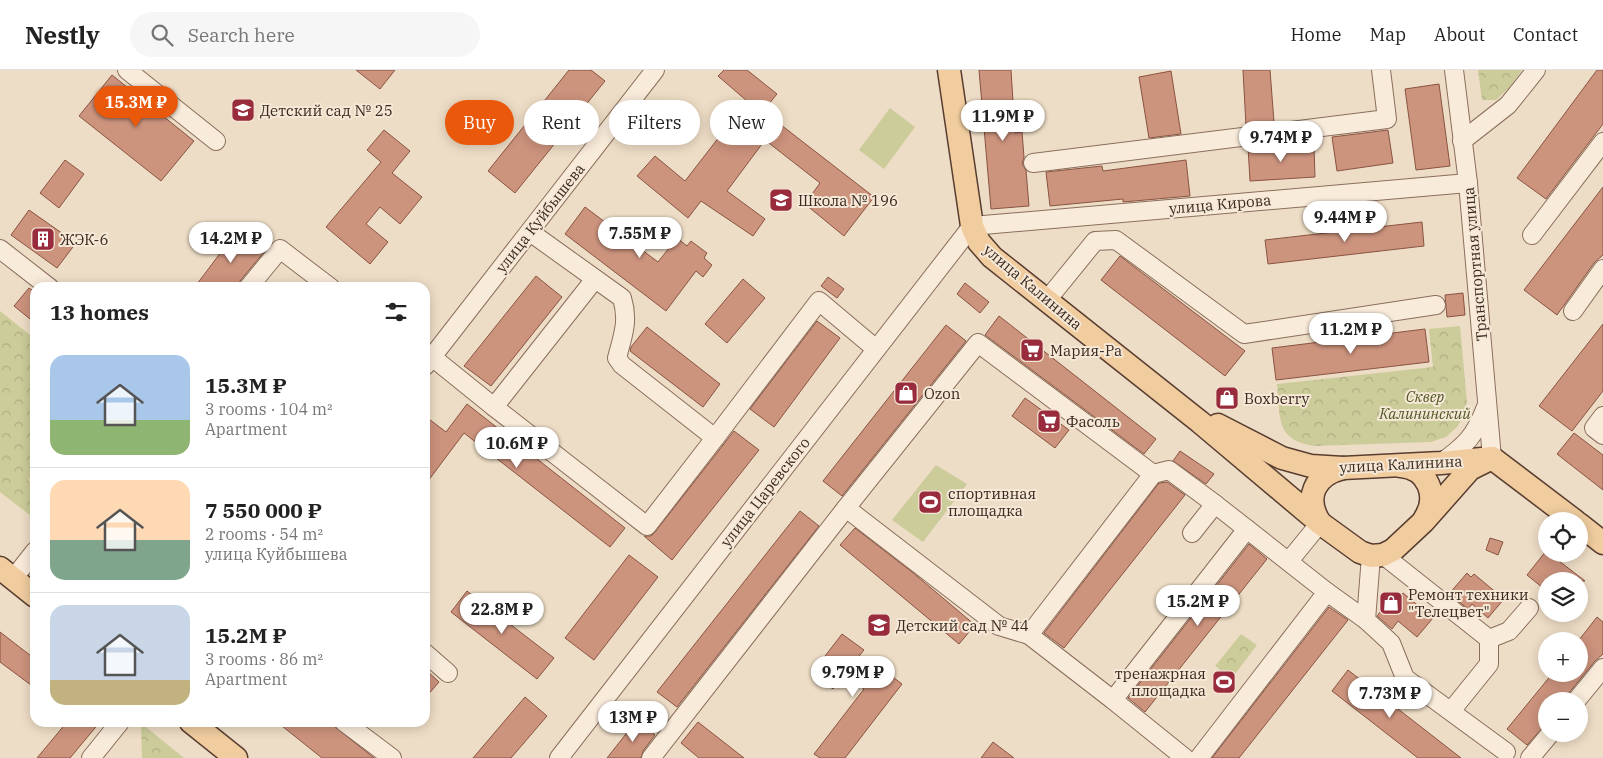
<!DOCTYPE html>
<meta charset="utf-8">
<style>
:root{--surface:#fff;--page:#f6f6f6;--text:#222;--muted:#767676;--line:#e0e0e0;--accent:#ea580c}
body{margin:0;font-family:"IBM Plex Serif",serif;background:var(--page);color:var(--text);height:100vh;display:flex;flex-direction:column;font-size:19px;white-space:nowrap}
*{box-sizing:border-box;margin:0}
p{font-size:16px;color:var(--muted)}
.icon{flex:none;width:28px;height:28px;fill:none;stroke:currentColor;stroke-width:2;stroke-linecap:round;stroke-linejoin:round}
.map{position:relative;flex:1;overflow:hidden}
.drawer{position:absolute;left:30px;top:212px;width:400px;height:445px;display:flex;flex-direction:column;background:var(--surface);border-radius:15px;box-shadow:0 2px 12px #0003}
.drawer>*{flex:none}
.hud{position:absolute;left:445px;top:30px;width:475px;height:45px;display:flex;gap:10px}
.fabs{position:absolute;left:1538px;top:442px;display:grid;gap:10px}
.fabs a{display:grid;place-items:center;width:50px;height:50px;border-radius:50%;background:var(--surface);box-shadow:0 2px 12px #0003;font-size:25px}
.price{position:absolute;translate:-50% -42px;padding:0 11px;border-radius:18px;background:#fff;color:#222;font-size:16px;line-height:32px;filter:drop-shadow(0 1px 2px #0008)}
.price::after{content:'';position:absolute;left:50%;top:30px;width:15px;height:11px;margin-left:-8px;background:inherit;clip-path:polygon(0 0,100% 0,50% 100%)}
.price.active{background:var(--accent);color:#fff}
ul{padding:0;list-style:none}
li{display:flex;align-items:center;gap:15px;height:125px;padding:0 20px}
li+li{border-top:1px solid var(--line)}
li span{display:grid;place-items:center;flex:none;width:140px;height:100px;border-radius:15px;color:#555}
li>.icon{margin-inline-start:auto}
span .icon{width:60px;height:60px;fill:#fffc;stroke-width:1}
li b{font-size:21px}
h2{display:flex;justify-content:space-between;align-items:center;height:60px;padding:0 20px;font-size:21px}
.pill{padding:0 18px;border-radius:22px;background:var(--surface);box-shadow:0 2px 12px #0003;font-size:18px;line-height:45px}
.pill.active{background:var(--accent);color:#fff}
header{display:flex;align-items:center;gap:30px;box-sizing:border-box;height:70px;padding:0 25px;background:var(--surface);border-bottom:1px solid var(--line)}
header strong{font-size:24px}
nav{display:flex;gap:28px;margin-inline-start:auto;font-size:18px}
.search{width:350px;height:45px;background:var(--page);display:flex;align-items:center;gap:12px;box-sizing:border-box;padding:0 18px;border-radius:28px;color:var(--muted);font-size:19px}
.map>svg:first-child{display:block}
</style>
<header>
<strong>Nestly</strong>
<div class="search"><svg class="icon" aria-label="search" viewBox="0 0 24 24"><circle cx="10" cy="10" r="6"/><path d="M15 15l6 6"/></svg>Search here</div>
<nav><a>Home</a><a>Map</a><a>About</a><a>Contact</a></nav>
</header>
<div class="map">
<svg width="1603" height="688" viewBox="0 0 1603 688">
<defs>
<pattern id="park-crowns" width="20" height="18" patternUnits="userSpaceOnUse" patternTransform="scale(1.25)"><rect width="20" height="18" fill="#cccb9a"/><path d="M2 6a3 3 0 1 1 6 0M12 15a3 3 0 1 1 6 0" fill="none" stroke="#b0ae84"/></pattern>
</defs>
<rect width="100%" height="100%" fill="#eeddc6"/>
<g fill="#cccb9a">
<polygon points="890,38 915,57 884,99 859,80"/>
<polygon points="936,395 967,414 923,472 892,450"/>
</g>
<g fill="url(#park-crowns)">
<polygon points="1478,0 1522,0 1509,18 1496,30 1482,30"/>
<polygon points="0,241 35,269 35,400 28,410 35,417 35,449 0,422"/>
<path d="M1460,256L1467,332L1463,347L1457,357L1446,367L1431,372L1315,376C1274,370 1281,347 1277,314L1433,297L1429,259Z"/>
<polygon points="1241,564 1257,575 1232,608 1215,596"/>
<polygon points="141,653 184,688 142,688"/>
</g>
<g fill="#cc937d" stroke="#895442">
<polygon points="356,0 395,0 380,19"/>
<polygon points="569,0 591,0 605,11 515,123 488,101"/>
<polygon points="724,0 747,0 777,24 763,41 874,127 844,166 805,134 820,113 765,70 727,121 765,149 753,166 701,131 688,148 637,106 655,86 685,111 747,31 718,6"/>
<polygon points="979,0 1011,0 1015,63 1022,62 1024,87 1022,94 1026,100 1029,136 991,139"/>
<polygon points="1243,0 1270,0 1274,52 1246,56"/>
<polygon points="1597,0 1603,0 1603,54 1546,129 1517,108"/>
<polygon points="1171,1 1181,64 1149,68 1139,7"/>
<polygon points="112,5 194,71 161,111 79,46"/>
<polygon points="1439,14 1450,96 1416,100 1405,19"/>
<polygon points="384,60 410,81 392,103 422,127 400,154 380,137 366,154 388,172 370,194 326,157 381,92 367,80"/>
<polygon points="1388,60 1393,93 1337,101 1332,67"/>
<polygon points="1275,74 1275,79 1314,77 1315,107 1250,111 1248,77"/>
<polygon points="65,90 84,104 59,138 40,123"/>
<polygon points="1186,90 1190,126 1123,132 1123,129 1050,136 1046,102 1102,96 1103,101"/>
<polygon points="1603,117 1603,185 1594,193 1557,245 1524,220"/>
<polygon points="585,137 658,192 677,168 687,176 691,171 707,183 704,188 712,195 703,207 696,201 666,241 565,164"/>
<polygon points="29,140 76,173 57,198 11,165"/>
<polygon points="1422,152 1424,176 1268,194 1265,170"/>
<polygon points="237,161 264,182 240,211 238,217 194,218"/>
<polygon points="1120,186 1245,281 1225,306 1101,210"/>
<polygon points="536,206 562,227 491,316 464,296"/>
<polygon points="828,207 844,219 837,228 821,216"/>
<polygon points="743,209 765,228 727,273 705,254"/>
<polygon points="965,213 989,232 980,243 957,224"/>
<polygon points="29,218 35,222 35,253 14,236"/>
<polygon points="1463,223 1465,245 1447,247 1445,225"/>
<polygon points="999,246 1156,369 1144,384 985,265"/>
<polygon points="817,251 840,268 774,357 750,339"/>
<polygon points="1603,254 1603,321 1572,361 1539,336"/>
<polygon points="946,255 966,271 842,426 823,411"/>
<polygon points="647,257 720,314 703,337 630,281 631,277"/>
<polygon points="1425,259 1429,292 1276,310 1272,278"/>
<polygon points="1025,328 1069,360 1055,378 1012,346"/>
<polygon points="467,334 625,458 610,477 464,363 425,415 425,346 446,362"/>
<polygon points="734,361 759,380 672,490 644,466 651,466 655,462"/>
<polygon points="1574,363 1603,385 1603,420 1557,384"/>
<polygon points="1180,381 1214,404 1206,414 1173,391"/>
<polygon points="1167,412 1185,425 1064,578 1044,563 1159,413"/>
<polygon points="800,441 819,456 677,637 657,622"/>
<polygon points="855,458 912,502 975,555 959,574 840,475"/>
<polygon points="1490,468 1503,472 1498,485 1486,480"/>
<polygon points="1249,474 1267,489 1145,642 1128,628"/>
<polygon points="1546,481 1546,484 1550,484 1585,511 1546,511 1543,518 1527,505"/>
<polygon points="629,485 658,507 594,590 565,568"/>
<polygon points="1467,503 1471,507 1474,504 1504,529 1488,548 1472,534 1468,539 1449,524"/>
<polygon points="467,521 554,588 537,609 451,542"/>
<polygon points="1396,522 1401,525 1403,523 1433,548 1417,567 1398,551 1392,559 1377,546"/>
<polygon points="1329,537 1348,550 1239,688 1212,688"/>
<polygon points="1597,547 1603,552 1603,584 1595,591 1568,624 1565,631 1546,631 1546,654 1527,675 1507,659 1552,604 1579,604 1579,570"/>
<polygon points="0,562 35,589 35,618 0,592"/>
<polygon points="842,564 864,580 851,596 871,611 881,598 902,614 845,688 820,688 814,684 864,619 845,604 833,619 812,603"/>
<polygon points="425,599 439,612 425,628"/>
<polygon points="1348,600 1461,688 1418,688 1332,621"/>
<polygon points="525,627 547,646 511,688 473,688"/>
<polygon points="637,650 655,665 643,681 641,688 607,688"/>
<polygon points="67,652 100,652 70,688 37,688"/>
<polygon points="277,652 329,652 374,688 322,688"/>
<polygon points="698,652 744,688 699,688 681,673"/>
<polygon points="993,672 1014,688 981,688"/>
</g>
<g fill="none" stroke-linecap="round" stroke-linejoin="round">
<g stroke="#8a6e5c" stroke-width="20">
<g id="minor">
<polyline points="127,0 216,71"/>
<polyline points="1454,0 1468,113 1492,388"/>
<polyline points="1462,71 1508,35 1536,0"/>
<polyline points="1033,93 1387,49 1381,0"/>
<path d="M530,162L622,228C629,251 623,265 617,288L622,295L715,368L819,231L876,279"/>
<polyline points="1532,165 1603,72"/>
<polyline points="0,179 50,218"/>
<polyline points="248,218 280,179 331,218"/>
<polyline points="1047,230 1095,171 1116,170 1244,264 1436,235"/>
<polyline points="1573,241 1603,199"/>
<polyline points="432,287 494,337 595,209"/>
<polyline points="425,296 655,0"/>
<polyline points="494,337 647,456 715,368"/>
<polyline points="1603,346 1594,358 1603,365"/>
<path d="M1441,393C1466,375 1475,366 1486,337"/>
<polyline points="846,438 999,556 1029,565 1153,404"/>
<polyline points="1383,485 1489,569 1489,594 1451,641"/>
<polyline points="1371,486 1366,550 1391,573 1405,608 1506,682"/>
<polyline points="1289,491 1320,453"/>
<polyline points="13,509 35,481"/>
<polyline points="1327,522 1366,550"/>
<polyline points="1029,565 1113,630 1247,459"/>
<polyline points="1489,569 1509,561 1529,538"/>
<polyline points="425,583 448,603"/>
<polyline points="1113,630 1185,688"/>
<polyline points="1576,631 1603,598"/>
<polyline points="344,652 392,688"/>
<polyline points="91,688 120,652"/>
<polyline points="559,688 972,156 1468,113"/>
<polyline points="651,688 846,438 978,273 1153,404 1169,400 1215,434 1192,463"/>
<polyline points="1199,688 1327,522 1215,434"/>
<polyline points="1530,688 1550,664"/>
</g>
</g>
<g stroke="#583d30" stroke-width="25">
<g id="major">
<polyline points="949,0 972,156 979,172 992,187 1200,352 1320,453 1360,482 1371,486 1383,485 1393,480 1424,451 1470,399 1492,388"/>
<polyline points="1218,355 1282,388 1311,396 1343,398 1441,393 1492,388 1575,451"/>
<path d="M1401,396C1428,398 1439,427 1425,448"/>
<path d="M1320,453C1304,428 1314,405 1343,398"/>
<polyline points="1579,454 1603,473"/>
<polyline points="0,498 35,526"/>
<polyline points="191,652 236,688"/>
</g>
</g>
<use href="#minor" stroke="#f9ebda" stroke-width="18"/>
<use href="#major" stroke="#f0cc9f" stroke-width="22"/>
</g>
<defs>
<g id="school-square" transform="scale(1.25)"><rect x="-9" y="-9" width="18" height="18" rx="4" fill="#982c3c" stroke="#f5e8d6"/><path d="M0-5L7-2L0 1L-7-2ZM-4 1L0 2.5L4 1V4Q0 6-4 4Z" fill="#fff"/></g>
<g id="building-square" transform="scale(1.25)"><rect x="-9" y="-9" width="18" height="18" rx="4" fill="#982c3c" stroke="#f5e8d6"/><path d="M-4-6H4V6H1V3H-1V6H-4ZM-2.5-4.3h1.7v1.8h-1.7ZM.8-4.3h1.7v1.8H.8ZM-2.5-1h1.7V.8h-1.7ZM.8-1h1.7V.8H.8Z" fill="#fff"/></g>
<g id="supermarket-square" transform="scale(1.25)"><rect x="-9" y="-9" width="18" height="18" rx="4" fill="#982c3c" stroke="#f5e8d6"/><path d="M-6-5.5h2.5l.6 2H6L4.5 2H-2.5L-4.4-4H-6ZM-1.5 3.2a1.3 1.3 0 1 0 .1 0ZM3 3.2a1.3 1.3 0 1 0 .1 0Z" fill="#fff"/></g>
<g id="shop-square" transform="scale(1.25)"><rect x="-9" y="-9" width="18" height="18" rx="4" fill="#982c3c" stroke="#f5e8d6"/><path d="M-5-2.5h2.3a2.7 3.5 0 0 1 5.4 0H5L5.5 6h-11ZM-1.5-2.5h3a1.5 2.3 0 0 0-3 0Z" fill="#fff"/></g>
<g id="stadium-square" transform="scale(1.25)"><rect x="-9" y="-9" width="18" height="18" rx="4" fill="#982c3c" stroke="#f5e8d6"/><path d="M0-5a6.5 5 0 1 0 0 10a6.5 5 0 1 0 0-10ZM-3.5-1.8h7v3.6h-7Z" fill="#fff"/></g>
</defs>
<g fill-rule="evenodd">
<use href="#school-square" x="243" y="40"/>
<use href="#school-square" x="781" y="130"/>
<use href="#building-square" x="43" y="169"/>
<use href="#supermarket-square" x="1032" y="280"/>
<use href="#shop-square" x="906" y="323"/>
<use href="#shop-square" x="1227" y="328"/>
<use href="#supermarket-square" x="1049" y="351"/>
<use href="#stadium-square" x="930" y="432"/>
<use href="#shop-square" x="1391" y="533"/>
<use href="#school-square" x="879" y="555"/>
<use href="#stadium-square" x="1224" y="612"/>
</g>
<g text-anchor="middle" dominant-baseline="central" stroke-width="4" stroke-linejoin="round" paint-order="stroke">
<g font-size="15" fill="#3a2920" stroke="#f5e8d6" text-anchor="start">
<text x="260" y="40">Детский сад № 25</text>
<text x="798" y="130">Школа № 196</text>
<text x="60" y="169">ЖЭК-6</text>
<text x="1050" y="280">Мария-Ра</text>
<text x="924" y="323">Ozon</text>
<text x="1244" y="328">Boxberry</text>
<text x="1066" y="351">Фасоль</text>
<text x="948" y="423">спортивная<tspan x="948" dy="17">площадка</tspan></text>
<text x="1408" y="524">Ремонт техники<tspan x="1408" dy="17">"Телецвет"</tspan></text>
<text x="896" y="555">Детский сад № 44</text>
<text x="1206" y="603" text-anchor="end">тренажрная<tspan x="1206" dy="17">площадка</tspan></text>
</g>
<g font-size="15" fill="#3a2920" stroke="#f5e8d6">
<text transform="translate(1220 134) rotate(-5)">улица Кирова</text>
<text transform="translate(540 148) rotate(-52)">улица Куйбышева</text>
<text transform="translate(1475 194) rotate(-95)">Транспортная улица</text>
<text transform="translate(1033 217) rotate(40)">улица Калинина</text>
<text transform="translate(1401 394) rotate(-3)">улица Калинина</text>
<text transform="translate(765 422) rotate(-52)">улица Царевского</text>
</g>
<g font-size="15" font-style="italic" fill="#515626" stroke="#f5e8d6">
<text x="1425" y="326">Сквер<tspan x="1425" dy="17">Калининский</tspan></text>
</g>
</g>
</svg>
<div class="fabs">
<a><svg class="icon" aria-label="locate" viewBox="0 0 24 24"><circle cx="12" cy="12" r="6"/><path d="M12 2v4M12 18v4M2 12h4M18 12h4"/></svg></a>
<a><svg class="icon" aria-label="layers" viewBox="0 0 24 24"><path d="M12 4l9 5-9 5-9-5zM3 14l9 5 9-5"/></svg></a>
<a>+</a>
<a>−</a>
</div>
<b class="price active" style="left:136px;top:58px">15.3M ₽</b>
<b class="price" style="left:1003px;top:72px">11.9M ₽</b>
<b class="price" style="left:1281px;top:93px">9.74M ₽</b>
<b class="price" style="left:1345px;top:173px">9.44M ₽</b>
<b class="price" style="left:640px;top:189px">7.55M ₽</b>
<b class="price" style="left:231px;top:194px">14.2M ₽</b>
<b class="price" style="left:1351px;top:285px">11.2M ₽</b>
<b class="price" style="left:517px;top:399px">10.6M ₽</b>
<b class="price" style="left:1198px;top:557px">15.2M ₽</b>
<b class="price" style="left:502px;top:565px">22.8M ₽</b>
<b class="price" style="left:853px;top:628px">9.79M ₽</b>
<b class="price" style="left:1390px;top:649px">7.73M ₽</b>
<b class="price" style="left:633px;top:673px">13M ₽</b>
<div class="hud">
<a class="pill active">Buy</a>
<a class="pill">Rent</a>
<a class="pill">Filters</a>
<a class="pill">New</a>
</div>
<section class="drawer">
<h2>13 homes<svg class="icon" aria-label="filters" viewBox="0 0 24 24"><path d="M4 7h16M4 17h16"/><circle cx="9" cy="7" r="2"/><circle cx="15" cy="17" r="2"/></svg></h2>
<ul>
<li><span style="background:linear-gradient(#a9c7e8 65%,#8fb573 0)"><svg class="icon" aria-label="home" viewBox="0 0 24 24"><path d="M3 11l9-7 9 7M6 9v11h12V9"/></svg></span><div><b>15.3M ₽</b><p>3 rooms · 104 m²</p><p>Apartment</p></div></li>
<li><span style="background:linear-gradient(#ffd9b3 60%,#7fa58c 0)"><svg class="icon" aria-label="home" viewBox="0 0 24 24"><path d="M3 11l9-7 9 7M6 9v11h12V9"/></svg></span><div><b>7 550 000 ₽</b><p>2 rooms · 54 m²</p><p>улица Куйбышева</p></div></li>
<li><span style="background:linear-gradient(#c9d6e8 75%,#c2b280 0)"><svg class="icon" aria-label="home" viewBox="0 0 24 24"><path d="M3 11l9-7 9 7M6 9v11h12V9"/></svg></span><div><b>15.2M ₽</b><p>3 rooms · 86 m²</p><p>Apartment</p></div></li>
</ul>
</section>
</div>
